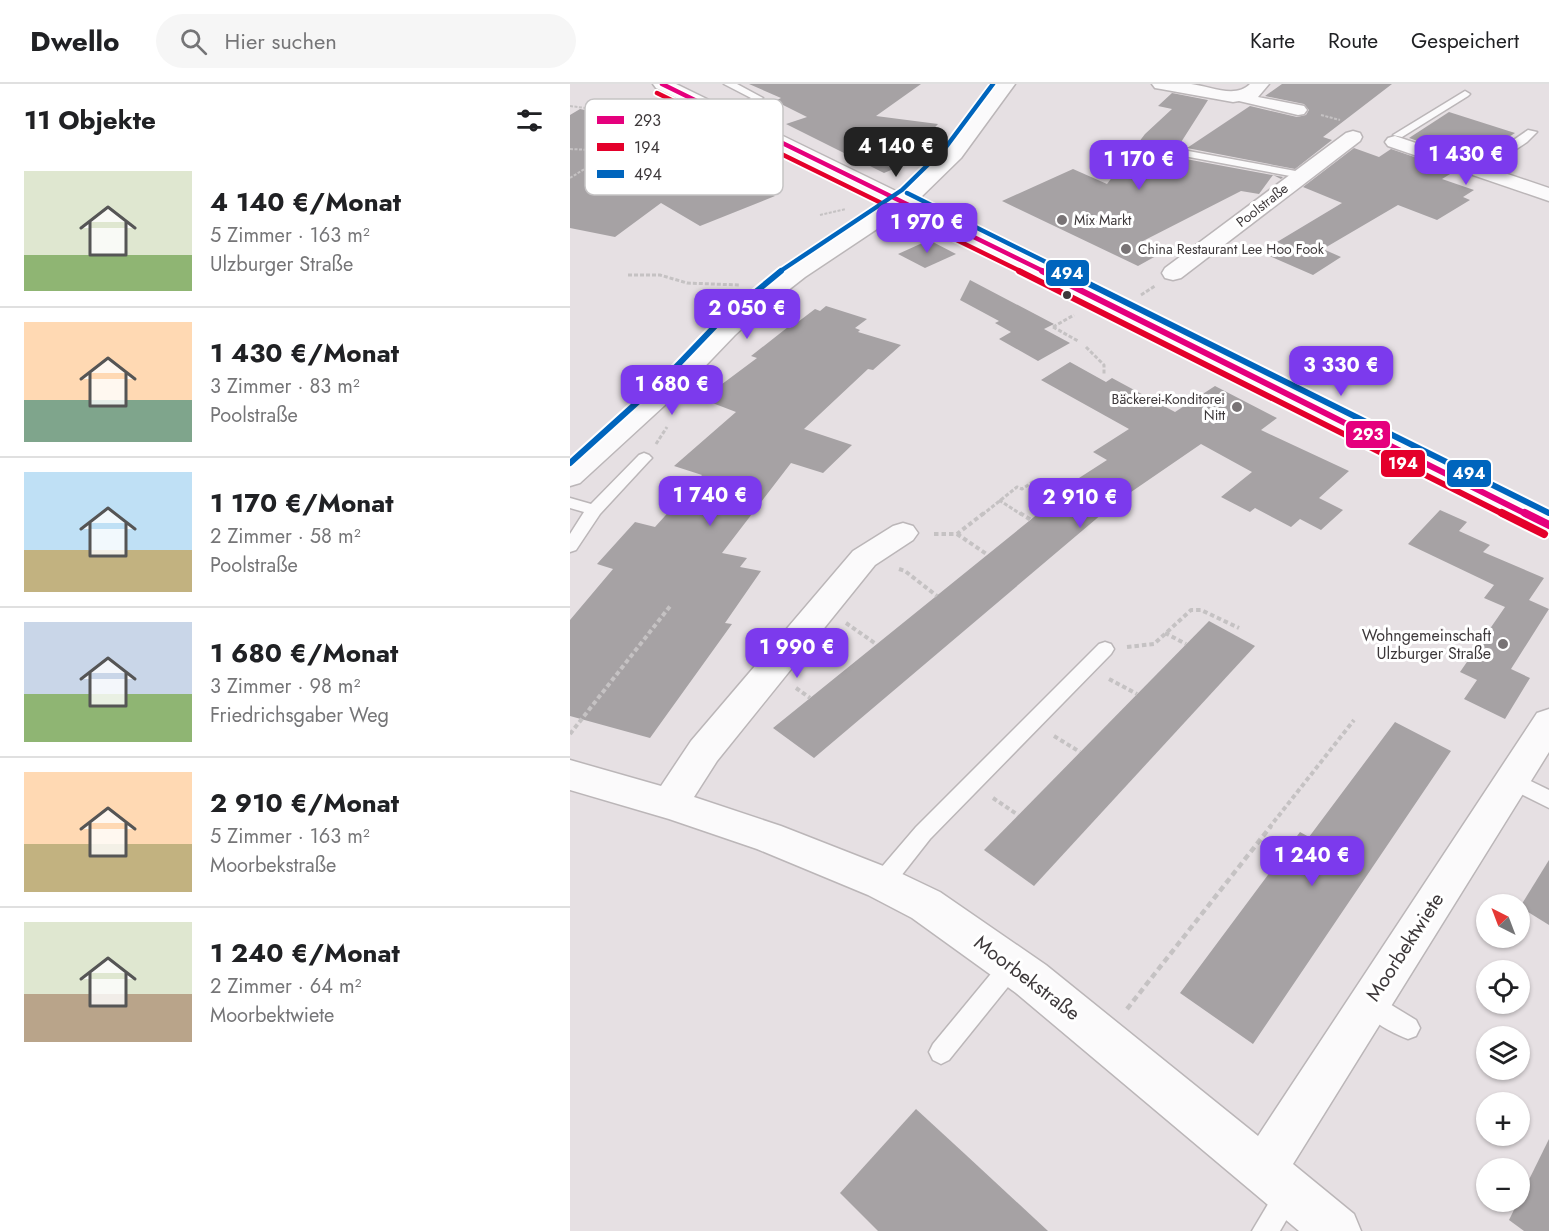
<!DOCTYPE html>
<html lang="de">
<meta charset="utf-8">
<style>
:root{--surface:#fff;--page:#f6f6f6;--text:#202124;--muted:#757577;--line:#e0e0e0;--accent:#7c3aed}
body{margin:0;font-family:Jost,sans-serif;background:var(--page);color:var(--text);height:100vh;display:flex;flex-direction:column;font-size:22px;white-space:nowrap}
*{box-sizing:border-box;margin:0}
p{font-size:20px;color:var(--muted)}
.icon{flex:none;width:33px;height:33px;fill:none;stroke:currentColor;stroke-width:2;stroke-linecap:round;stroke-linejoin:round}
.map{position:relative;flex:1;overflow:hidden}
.panel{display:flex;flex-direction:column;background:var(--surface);width:570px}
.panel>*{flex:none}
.needle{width:39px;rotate:318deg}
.fabs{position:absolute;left:906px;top:810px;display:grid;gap:12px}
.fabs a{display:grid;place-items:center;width:54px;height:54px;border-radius:50%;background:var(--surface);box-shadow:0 2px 4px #0004;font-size:30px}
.price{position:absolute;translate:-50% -51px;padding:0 14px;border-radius:12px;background:var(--accent);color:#fff;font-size:20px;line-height:39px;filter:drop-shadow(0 2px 3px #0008)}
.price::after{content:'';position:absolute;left:50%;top:36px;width:18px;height:14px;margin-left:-9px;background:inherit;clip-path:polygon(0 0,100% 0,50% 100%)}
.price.current{background:#222;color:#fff}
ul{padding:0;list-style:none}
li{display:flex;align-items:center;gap:18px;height:150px;padding:0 24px}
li+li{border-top:2px solid var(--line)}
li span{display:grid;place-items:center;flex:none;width:168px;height:120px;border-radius:0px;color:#555}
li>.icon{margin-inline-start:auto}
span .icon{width:72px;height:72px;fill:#fffc;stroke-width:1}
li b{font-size:26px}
h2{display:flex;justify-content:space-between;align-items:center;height:72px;padding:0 24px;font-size:26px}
header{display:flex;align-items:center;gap:36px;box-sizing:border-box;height:84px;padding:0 30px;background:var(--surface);border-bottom:2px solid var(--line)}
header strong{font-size:28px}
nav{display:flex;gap:33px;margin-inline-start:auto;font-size:21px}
.search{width:420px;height:54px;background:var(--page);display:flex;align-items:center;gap:15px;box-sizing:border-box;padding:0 21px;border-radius:33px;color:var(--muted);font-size:22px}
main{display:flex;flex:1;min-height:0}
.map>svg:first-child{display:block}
</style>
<header>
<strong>Dwello</strong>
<div class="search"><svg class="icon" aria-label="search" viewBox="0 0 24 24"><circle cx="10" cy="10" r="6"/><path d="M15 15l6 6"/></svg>Hier suchen</div>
<nav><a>Karte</a><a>Route</a><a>Gespeichert</a></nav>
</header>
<main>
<section class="panel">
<h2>11 Objekte<svg class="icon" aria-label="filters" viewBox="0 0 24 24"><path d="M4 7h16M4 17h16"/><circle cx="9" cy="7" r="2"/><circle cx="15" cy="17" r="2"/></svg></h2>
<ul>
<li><span style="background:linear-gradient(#dfe7d0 70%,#8fb573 0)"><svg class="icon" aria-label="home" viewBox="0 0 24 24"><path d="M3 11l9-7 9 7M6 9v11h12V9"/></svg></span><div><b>4 140 €/Monat</b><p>5 Zimmer · 163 m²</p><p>Ulzburger Straße</p></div></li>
<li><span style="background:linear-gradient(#ffd9b3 65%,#7fa58c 0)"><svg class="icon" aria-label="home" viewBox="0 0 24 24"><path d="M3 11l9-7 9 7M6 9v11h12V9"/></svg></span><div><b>1 430 €/Monat</b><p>3 Zimmer · 83 m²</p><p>Poolstraße</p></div></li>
<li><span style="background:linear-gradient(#bfe0f5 65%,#c2b280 0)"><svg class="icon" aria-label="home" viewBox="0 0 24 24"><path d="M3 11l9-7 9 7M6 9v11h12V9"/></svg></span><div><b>1 170 €/Monat</b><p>2 Zimmer · 58 m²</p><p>Poolstraße</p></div></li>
<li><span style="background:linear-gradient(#c9d6e8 60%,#8fb573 0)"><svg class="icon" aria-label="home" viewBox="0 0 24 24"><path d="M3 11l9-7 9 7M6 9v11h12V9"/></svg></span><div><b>1 680 €/Monat</b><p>3 Zimmer · 98 m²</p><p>Friedrichsgaber Weg</p></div></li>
<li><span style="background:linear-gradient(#ffd9b3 60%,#c2b280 0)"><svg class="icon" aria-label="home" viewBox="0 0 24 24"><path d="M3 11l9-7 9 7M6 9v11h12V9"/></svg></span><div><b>2 910 €/Monat</b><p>5 Zimmer · 163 m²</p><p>Moorbekstraße</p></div></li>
<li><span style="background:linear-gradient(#dfe7d0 60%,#b9a48a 0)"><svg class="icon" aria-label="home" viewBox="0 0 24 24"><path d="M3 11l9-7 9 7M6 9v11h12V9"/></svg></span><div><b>1 240 €/Monat</b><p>2 Zimmer · 64 m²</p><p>Moorbektwiete</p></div></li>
</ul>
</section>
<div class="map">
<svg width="979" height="1147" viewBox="0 0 979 1147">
<rect width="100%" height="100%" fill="#e6e0e3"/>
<g fill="#a6a2a4">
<polygon points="179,0 351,0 306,32 368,40 328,83 314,89 216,40 237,33 205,17 211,14"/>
<polygon points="712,0 822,0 753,53 762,56 725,85 617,64 680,22 727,33 736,31 739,26 734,20 695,12"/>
<polygon points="602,9 638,16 608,63 574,57 569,59 569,65 602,72 599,77 605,73 713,93 711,95 703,91 689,110 671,107 573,157 595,167 568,182 432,117 503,85 537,100 575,50 602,25 588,22"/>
<polygon points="10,25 44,32 48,30 116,42 111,69 169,101 178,97 205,112 130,142 91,119 45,153 0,144 0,31"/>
<polygon points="879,28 945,49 903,76 839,54"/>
<polygon points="784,64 809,73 821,65 885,87 872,95 904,106 893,113 900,116 867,136 828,121 753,165 771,173 743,191 697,171 714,161 707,158 772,119 733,103"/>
<polygon points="359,156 386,170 355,184 328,170"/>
<polygon points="400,196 484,240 474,245 500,259 468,277 429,255 441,248 425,239 429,237 390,216"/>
<polygon points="256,222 297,235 285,244 290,246 288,248 331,261 303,286 298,285 234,345 282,361 253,389 221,379 152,469 177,474 170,483 191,487 155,539 162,540 80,654 0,632 0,536 43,485 27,480 65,438 85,443 132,391 104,382 166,328 132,315 187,274 181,272 218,243 220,244 245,225 250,227"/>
<polygon points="500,278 536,298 542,294 605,328 645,302 707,334 691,346 779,387 749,414 773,426 751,446 730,435 721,443 685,424 680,428 651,413 682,388 631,360 545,419 244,674 203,644 511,395 509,394 537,376 523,368 559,345 471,296"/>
<polygon points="870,426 897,438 889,447 920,461 913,468 974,494 959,516 979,525 941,585 960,594 935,635 894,615 907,596 890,588 935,523 914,514 924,501 838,460"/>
<polygon points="639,537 685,562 464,802 414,766"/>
<polygon points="825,638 881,667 683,960 610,909 730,748 739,753"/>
<polygon points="979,776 979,841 950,823"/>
<polygon points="346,1025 396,1071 478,1147 308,1147 270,1109"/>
<polygon points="979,1055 979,1147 954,1147 939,1136"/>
</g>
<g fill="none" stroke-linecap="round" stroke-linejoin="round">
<g stroke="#bbb6b8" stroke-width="3">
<g id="service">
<polygon points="154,0 167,0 193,14 161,33 153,33 153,29 181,14"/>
<polygon points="895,7 900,10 898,12 832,53 823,51"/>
<polygon points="958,46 967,48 957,58 911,88 903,88 903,84"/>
<polygon points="575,59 731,88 736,91 731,94 571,64 571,60"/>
<polygon points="74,369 79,371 82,374 79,377 30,430 6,466 0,468 0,450 14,428 0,424 0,414 21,420 69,371"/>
<polygon points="535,558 541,560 544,565 541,570 360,755 320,806 312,808 304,806 301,799 304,792 346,743 529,560"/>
<polygon points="942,688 979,706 979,724 935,702 932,696 935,690"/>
<polygon points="442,871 450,874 453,881 450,888 379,976 371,980 363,976 359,968 363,960 434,874"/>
<path d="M800,908L846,936L850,944L846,952L838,955C822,949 795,935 788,919L792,911Z"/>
<polygon points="719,1096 728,1100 732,1109 710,1147 682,1147 710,1100"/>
</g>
</g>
<g stroke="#bbb6b8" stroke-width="3">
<g id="minor">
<path d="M582,0C595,0 608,0 621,0C639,2 666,15 680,0H699L688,13L734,22L737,26L734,30L728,31L669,17L663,18L591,5L585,4Z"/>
<polygon points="783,47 790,49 792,53 790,57 611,194 603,196 595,194 592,189 595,184 776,49"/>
<polygon points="825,52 979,104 979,117 818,62 815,58 818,54"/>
<polygon points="333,439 343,442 348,449 343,456 305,481 147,677 124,713 211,742 326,787 370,808 476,881 688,1052 967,629 979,625 979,668 723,1080 784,1130 791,1147 729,1147 446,909 342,834 298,811 187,765 99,735 0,706 0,676 91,702 121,657 283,467 323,442"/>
</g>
</g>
<g stroke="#bbb6b8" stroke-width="3">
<polygon id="secondary" points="83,0 106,0 332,110 377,66 427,0 445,0 391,74 347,117 979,429 979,451 969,448 334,127 235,193 188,230 165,251 119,299 10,399 0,402 0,378 101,289 147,241 172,220 219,183 318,119 86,4"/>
</g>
<g stroke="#c5c2c3" stroke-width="2" stroke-dasharray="3 1.5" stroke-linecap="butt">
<polyline points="0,22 100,35"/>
<polyline points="751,31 770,36"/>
<polyline points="0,65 42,67"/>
<polyline points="0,94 37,71"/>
<polyline points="250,131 276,125"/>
</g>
<g stroke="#c5c2c3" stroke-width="3" stroke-dasharray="4 2" stroke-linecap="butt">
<polyline points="58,191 90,191 117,199 169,201"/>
<polyline points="571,211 585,202"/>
<polyline points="483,243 504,231"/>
<polyline points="483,243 508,257"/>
<polyline points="516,263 534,281 534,290"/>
<polyline points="86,360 97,343"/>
<polyline points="429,416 452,431"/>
<polyline points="412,431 447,403 452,405 464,397 530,431"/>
</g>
<g stroke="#c5c2c3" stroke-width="4" stroke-dasharray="4.5 3" stroke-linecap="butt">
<polyline points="450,429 461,436"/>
<polyline points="527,429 531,431"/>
<polyline points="364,450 387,450 414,429"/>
<polyline points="387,450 418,471"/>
<polyline points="329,485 335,487 367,512"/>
<polyline points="276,539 306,560"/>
<polyline points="595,549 616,560"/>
<polyline points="557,563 584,560 621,526 631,526 669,544"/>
<polyline points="539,595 567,610"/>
<polyline points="226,604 240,614"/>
<polyline points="0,650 101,521"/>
<polyline points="484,652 510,668"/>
<polyline points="423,714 448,731"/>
<polyline points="699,744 784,636"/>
</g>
<polyline stroke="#c5c2c3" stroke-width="4.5" stroke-dasharray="6 4" stroke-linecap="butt" points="557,925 701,742"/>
<use href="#service" fill="#fbfafb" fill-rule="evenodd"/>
<use href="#minor" fill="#fbfafb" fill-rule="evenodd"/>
<use href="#secondary" fill="#fbfafb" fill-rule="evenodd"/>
<g stroke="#fff" stroke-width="8">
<polyline id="bus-1-far2" points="92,0 475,188"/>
</g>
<g stroke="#fff" stroke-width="10">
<polyline id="bus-1-far1" points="472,187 958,431"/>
</g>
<g stroke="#fff" stroke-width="12">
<polyline id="bus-1" points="955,429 979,441"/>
</g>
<g stroke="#fff" stroke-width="8">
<polyline id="bus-2-far2" points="87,9 452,188"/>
</g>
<g stroke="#fff" stroke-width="10">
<polyline id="bus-2-far1" points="449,187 935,431"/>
</g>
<g stroke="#fff" stroke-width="12">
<polyline id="bus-2" points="932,429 974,450"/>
</g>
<g stroke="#fff" stroke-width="8">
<g id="bus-3-far1">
<polyline points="337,109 496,188"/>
<polyline points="209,188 332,106 376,63 423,0"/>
</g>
</g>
<g stroke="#fff" stroke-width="10">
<g id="bus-3">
<polyline points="493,187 979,429"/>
<polyline points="0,379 103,286 148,239 211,187"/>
</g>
</g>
<use href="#bus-1-far2" stroke="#e5007d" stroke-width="4.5"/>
<use href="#bus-1-far1" stroke="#e5007d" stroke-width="6"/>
<use href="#bus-1" stroke="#e5007d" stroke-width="8"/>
<use href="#bus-2-far2" stroke="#e4002b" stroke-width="4.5"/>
<use href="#bus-2-far1" stroke="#e4002b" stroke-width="6"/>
<use href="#bus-2" stroke="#e4002b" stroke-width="8"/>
<use href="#bus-3-far1" stroke="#0065bd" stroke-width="4.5"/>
<use href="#bus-3" stroke="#0065bd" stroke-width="6"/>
</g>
<g fill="#787375" stroke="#fff" stroke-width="2">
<circle cx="492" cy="136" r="6"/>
<circle cx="556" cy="165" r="6"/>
<circle cx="667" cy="323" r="6"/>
<circle cx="933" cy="560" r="6"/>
</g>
<circle fill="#3d383a" stroke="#fff" stroke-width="2" cx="497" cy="211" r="5"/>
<g text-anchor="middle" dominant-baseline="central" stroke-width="6" stroke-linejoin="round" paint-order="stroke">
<g font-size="14" fill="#3d383a" stroke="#fff">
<text transform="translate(692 121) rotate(-38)">Poolstraße</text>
</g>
<g font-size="14" fill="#3d383a" stroke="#fff" text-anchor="start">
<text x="504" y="136">Mix Markt</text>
<text x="568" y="165">China Restaurant Lee Hoo Fook</text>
<text x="655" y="315" text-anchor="end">Bäckerei-Konditorei<tspan x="655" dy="16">Nitt</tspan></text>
</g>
<g font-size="16" fill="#3d383a" stroke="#fff" text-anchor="end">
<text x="921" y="551">Wohngemeinschaft<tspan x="921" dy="18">Ulzburger Straße</tspan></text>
</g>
<g font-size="20" fill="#3d383a" stroke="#fff">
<text transform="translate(835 863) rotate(-57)">Moorbektwiete</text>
<text transform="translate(457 894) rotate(37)">Moorbekstraße</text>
</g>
</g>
<rect x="15" y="15" width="198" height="96" rx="9" fill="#fff" stroke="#c5c3c4" stroke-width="1.5"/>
<rect x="27" y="32" width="27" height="8" fill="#e5007d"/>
<rect x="27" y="59" width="27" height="8" fill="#e4002b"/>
<rect x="27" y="86" width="27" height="8" fill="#0065bd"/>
<g font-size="16" fill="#3d383a">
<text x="64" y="42">293</text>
<text x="64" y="69">194</text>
<text x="64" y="96">494</text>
</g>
<g stroke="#fff" stroke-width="2">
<rect x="475" y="175" width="45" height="28" rx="6" fill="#0065bd"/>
<rect x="775" y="336" width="46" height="29" rx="6" fill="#e5007d"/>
<rect x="810" y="365" width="46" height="29" rx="6" fill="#e4002b"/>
<rect x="876" y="375" width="46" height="29" rx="6" fill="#0065bd"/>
</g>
<g font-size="16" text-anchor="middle" font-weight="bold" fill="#fff">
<text x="497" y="195">494</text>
<text x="798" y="356">293</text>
<text x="833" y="385">194</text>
<text x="899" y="395">494</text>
</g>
</svg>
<div class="fabs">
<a><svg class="needle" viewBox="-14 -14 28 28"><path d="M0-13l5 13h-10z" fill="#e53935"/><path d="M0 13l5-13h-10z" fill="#757577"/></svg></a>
<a><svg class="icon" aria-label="locate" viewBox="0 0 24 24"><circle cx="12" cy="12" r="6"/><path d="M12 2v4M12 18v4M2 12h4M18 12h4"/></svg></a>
<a><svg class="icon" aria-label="layers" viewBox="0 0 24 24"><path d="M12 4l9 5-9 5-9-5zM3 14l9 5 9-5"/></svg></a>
<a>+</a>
<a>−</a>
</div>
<b class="price current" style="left:326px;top:94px">4 140 €</b>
<b class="price" style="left:896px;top:102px">1 430 €</b>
<b class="price" style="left:569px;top:107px">1 170 €</b>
<b class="price" style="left:357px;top:170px">1 970 €</b>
<b class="price" style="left:177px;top:256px">2 050 €</b>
<b class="price" style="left:771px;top:313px">3 330 €</b>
<b class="price" style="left:102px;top:332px">1 680 €</b>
<b class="price" style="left:140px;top:443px">1 740 €</b>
<b class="price" style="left:510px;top:445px">2 910 €</b>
<b class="price" style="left:227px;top:595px">1 990 €</b>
<b class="price" style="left:742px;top:803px">1 240 €</b>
</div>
</main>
